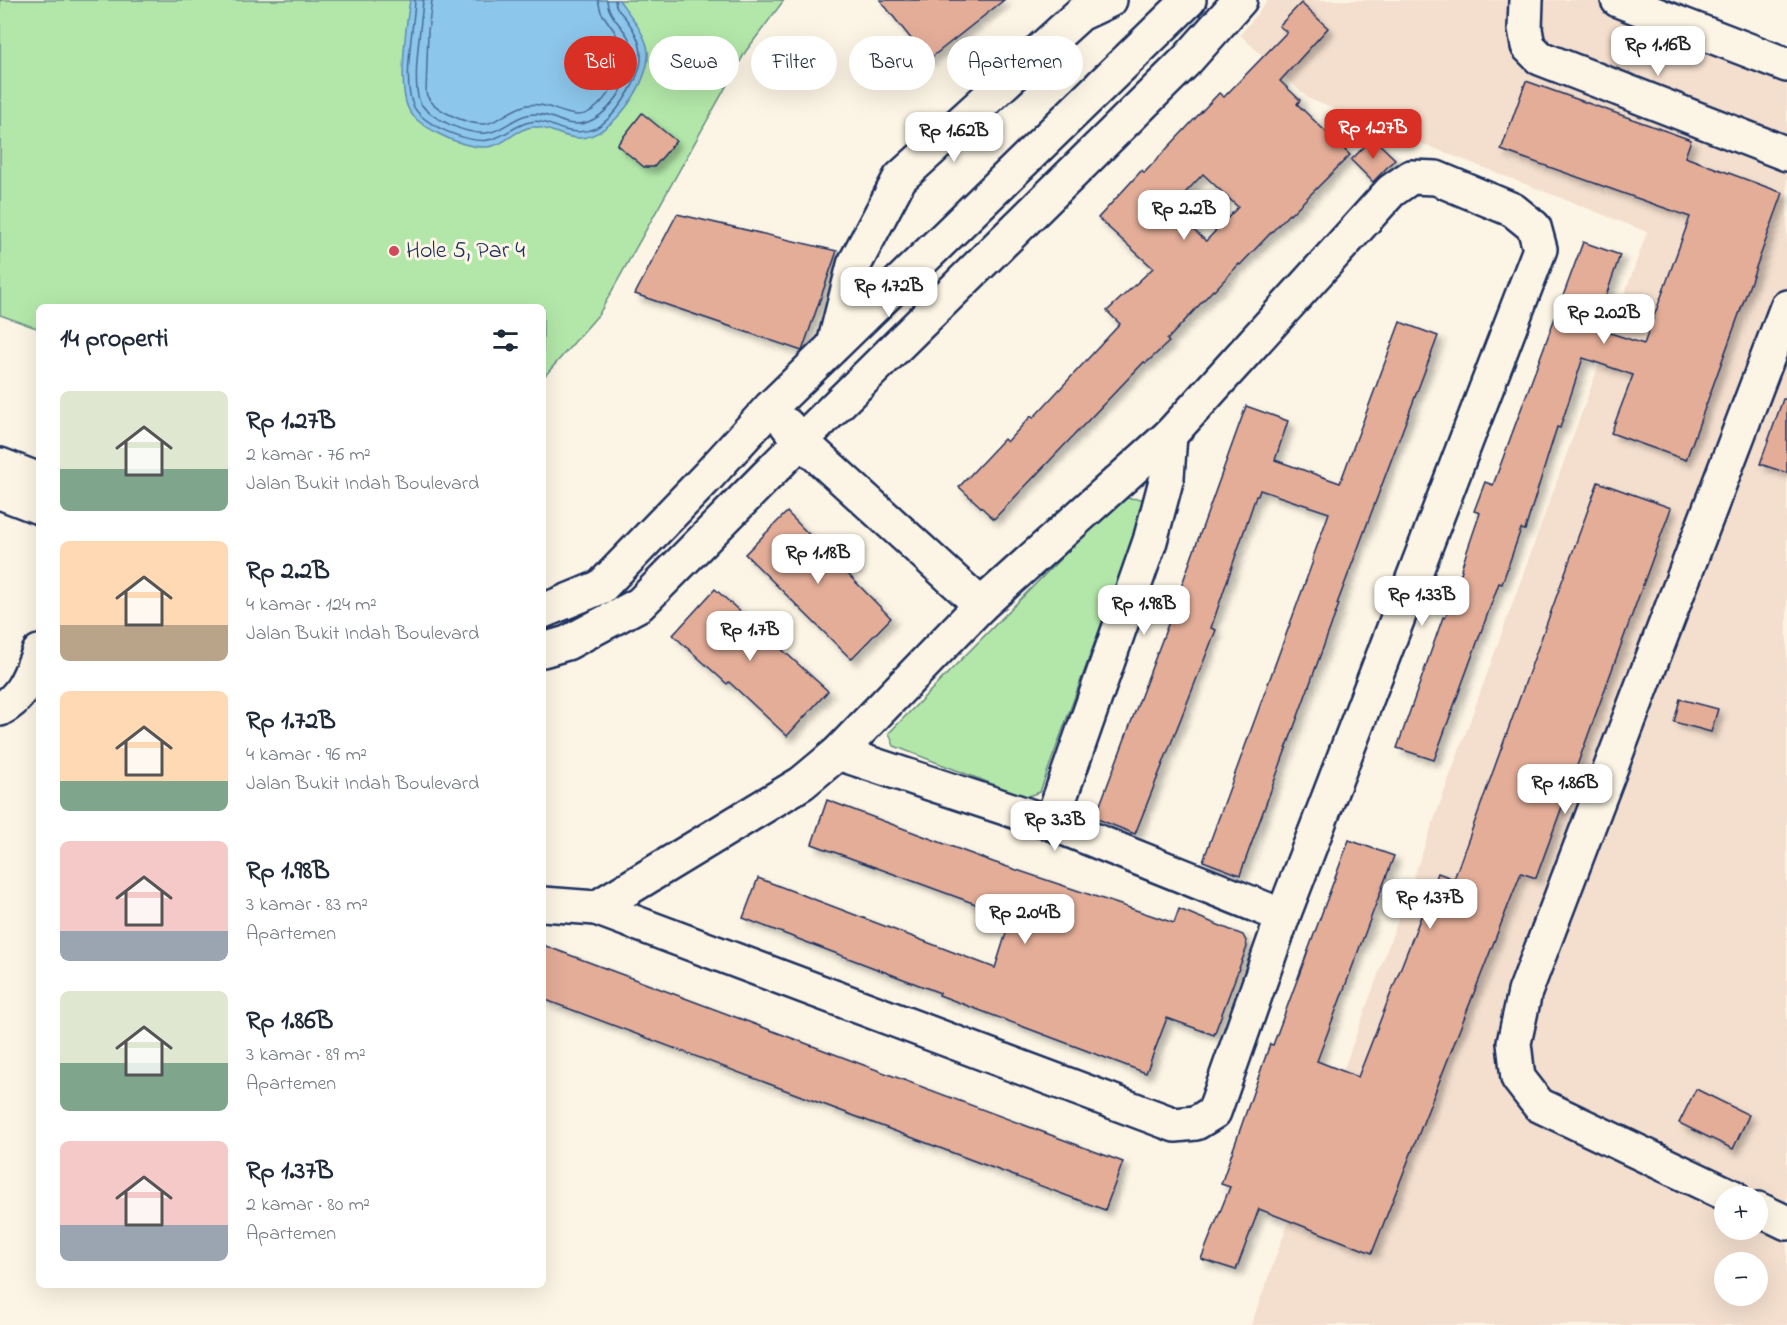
<!DOCTYPE html>
<html lang="id">
<meta charset="utf-8">
<style>
:root{--surface:#fff;--page:#f2f2f3;--text:#1f2937;--muted:#747a83;--accent:#d93025}
body{margin:0;font-family:"Indie Flower",sans-serif;background:var(--page);color:var(--text);height:100vh;display:flex;flex-direction:column;font-size:22px;white-space:nowrap}
*{box-sizing:border-box;margin:0}
p{font-size:20px;color:var(--muted)}
.icon{flex:none;width:33px;height:33px;fill:none;stroke:currentColor;stroke-width:2;stroke-linecap:round;stroke-linejoin:round}
.map{position:relative;flex:1;overflow:hidden}
.details{position:absolute;left:36px;top:304px;width:510px;height:984px;display:flex;flex-direction:column;background:var(--surface);border-radius:9px;box-shadow:0 6px 24px #0002}
.details>*{flex:none}
.top-card{position:absolute;left:564px;top:36px;width:570px;height:54px;display:flex;gap:12px}
.fabs{position:absolute;left:1714px;top:1186px;display:grid;gap:12px}
.fabs a{display:grid;place-items:center;width:54px;height:54px;border-radius:50%;background:var(--surface);box-shadow:0 6px 24px #0002;font-size:30px}
.price{position:absolute;translate:-50% -51px;padding:0 14px;border-radius:12px;background:#fff;color:#222;font-size:20px;line-height:39px;filter:drop-shadow(0 2px 3px #0008)}
.price::after{content:'';position:absolute;left:50%;top:36px;width:18px;height:14px;margin-left:-9px;background:inherit;clip-path:polygon(0 0,100% 0,50% 100%)}
.price.on{background:var(--accent);color:#fff}
ul{padding:0;list-style:none}
li{display:flex;align-items:center;gap:18px;height:150px;padding:0 24px}
li span{display:grid;place-items:center;flex:none;width:168px;height:120px;border-radius:9px;color:#555}
li>.icon{margin-inline-start:auto}
span .icon{width:72px;height:72px;fill:#fffc;stroke-width:1}
li b{font-size:26px}
h2{display:flex;justify-content:space-between;align-items:center;height:72px;padding:0 24px;font-size:26px}
.pill{padding:0 21px;border-radius:27px;background:var(--surface);box-shadow:0 6px 24px #0002;font-size:21px;line-height:54px}
.pill.on{background:var(--accent);color:#fff}
.map>svg:first-child{display:block}
</style>
<div class="map">
<svg width="1787" height="1325" viewBox="0 0 1787 1325">
<defs>
<filter id="shadow"><feDropShadow dx="5.5" dy="5.5" stdDeviation="3" flood-color="#0004"/></filter>
</defs>
<rect width="100%" height="100%" fill="#fcf5e5"/>
<filter id="ink" filterUnits="userSpaceOnUse"><feTurbulence type="fractalNoise" baseFrequency=".0167" numOctaves="2"/><feDisplacementMap in="SourceGraphic" scale="12" xChannelSelector="R" yChannelSelector="G"/><feConvolveMatrix kernelMatrix="1 2 1 2 8 2 1 2 1" color-interpolation-filters="sRGB"/></filter>
<g filter="url(#ink)">
<path fill="#f4dfce" fill-rule="evenodd" d="M1268,0H1633L1787,57V1325H1251L1647,232L1309,99L1240,35ZM1725,1197H1758V1230H1725ZM1725,1263H1758V1296H1725Z"/>
<g fill="#b3e7a9" stroke="#678b84" stroke-width="1.5">
<polygon points="0,0 784,0 746,51 599,314 543,378 543,308 39,308 39,329 0,315"/>
<polygon points="1120,498 1147,499 1040,792 1026,797 894,746 889,733"/>
</g>
<path fill="#8cc6eb" stroke="#5f8ab3" stroke-width="1.5" d="M410,0H619C629,14 646,34 648,51C651,82 612,137 580,138C563,139 549,126 532,127C515,129 504,146 487,147C472,148 452,141 439,134C428,128 413,120 408,108C398,86 406,25 410,0Z"/>
<g fill="none" stroke-linecap="round" stroke-linejoin="round">
<g stroke="#486b96" stroke-width="1.5">
<path d="M415,0C414,27 402,81 413,105C421,124 468,144 488,140C504,138 514,125 530,122C543,119 553,127 565,130C574,133 587,132 596,128C615,118 635,86 640,66C644,49 636,32 626,19C621,13 615,8 615,0"/>
<path d="M423,0C422,21 410,88 421,104C431,119 468,135 486,133C501,132 513,118 527,115C542,111 554,119 567,123C599,131 625,92 632,65C641,35 608,23 607,0"/>
<path d="M432,0L428,31L426,93C431,110 468,125 485,124C497,123 512,108 527,105C546,102 560,114 577,115C600,116 623,74 625,54L615,32L601,12L598,0"/>
</g>
</g>
<g fill="#e3ad98" stroke="#1b2f5e" stroke-width="1.5" fill-rule="evenodd" filter="url(#shadow)">
<polygon points="880,0 1004,0 928,60"/>
<path d="M1301,3L1328,28L1280,81L1300,100L1297,104L1350,155L1290,215L1289,214L1240,265L1239,264L1214,291L1213,290L1167,340L1169,342L1146,363L1144,362L994,519L959,487L1004,439L1007,442L1031,416L1033,418L1120,324L1107,311L1153,268L1098,218L1142,170L1144,173L1219,93L1224,97L1287,32L1279,26ZM1203,174L1238,207L1206,241L1170,209Z"/>
<polygon points="1526,81 1691,140 1685,157 1783,193 1686,460 1611,433 1633,375 1583,358 1560,428 1557,427 1525,530 1521,529 1502,584 1499,583 1434,760 1397,748 1443,617 1445,618 1462,570 1461,569 1480,513 1474,511 1485,482 1493,485 1583,242 1620,255 1595,328 1644,344 1690,217 1501,150"/>
<polygon points="642,113 676,141 654,167 644,167 617,145"/>
<polygon points="1373,138 1395,159 1373,182 1351,160"/>
<polygon points="677,214 837,251 802,351 635,294"/>
<polygon points="1400,322 1438,336 1337,604 1339,604 1240,875 1203,861 1313,561 1312,560 1329,513 1260,490 1258,496 1256,496 1211,628 1216,630 1135,834 1095,818 1182,587 1181,587 1191,559 1246,406 1288,421 1275,460 1340,483"/>
<polygon points="1783,399 1787,399 1787,473 1760,464"/>
<polygon points="1598,482 1671,508 1536,878 1521,873 1372,1253 1259,1209 1236,1270 1201,1259 1230,1187 1221,1184 1270,1044 1273,1045 1349,840 1394,856 1317,1061 1358,1077 1438,873 1454,879"/>
<polygon points="787,512 891,618 851,659 745,554"/>
<polygon points="715,589 828,691 787,736 729,682 727,684 673,635"/>
<polygon points="1680,699 1718,709 1711,732 1674,722"/>
<polygon points="827,800 993,862 1174,923 1179,909 1243,935 1246,941 1247,947 1214,1035 1167,1018 1146,1073 939,995 940,993 743,918 758,878 995,968 1011,917 812,844"/>
<polygon points="543,945 1123,1162 1105,1210 543,999"/>
<polygon points="1696,1089 1749,1115 1733,1149 1679,1123"/>
</g>
<g fill="none" stroke-linecap="round" stroke-linejoin="round">
<g stroke="#1b2f5e" stroke-width="38">
<g id="minor">
<polyline points="1526,0 1525,29 1528,46 1540,58 1787,154"/>
<polyline points="1618,0 1787,65"/>
<polyline points="834,345 854,265 900,178 1080,14 1110,0"/>
<polyline points="0,465 39,480"/>
<polyline points="0,492 39,507"/>
<polyline points="543,611 601,587 708,476 771,407 1189,0"/>
<polyline points="543,650 567,643 640,604 801,441 1186,61 1240,0"/>
<path d="M0,709C23,698 30,674 39,652"/>
<polyline points="838,753 1051,823 1283,916"/>
<polyline points="1051,823 1150,541 1167,477 1170,435"/>
<polyline points="543,904 596,908 802,783 838,753 981,605 801,441 787,425"/>
<polyline points="596,908 1175,1125 1196,1123 1214,1112 1283,916 1540,249 1534,227 1513,210 1436,178 1411,177 1391,191 1170,435 981,605"/>
<polyline points="1733,1197 1539,1105 1518,1078 1514,1043 1525,992 1787,307"/>
<polyline points="1758,1209 1787,1223"/>
</g>
</g>
<use href="#minor" stroke="#fcf5e5" stroke-width="33"/>
</g>
</g>
<circle fill="#d1495b" stroke="#fcf5e5" stroke-width="2" cx="394" cy="251" r="6"/>
<g text-anchor="middle" dominant-baseline="central" stroke-width="6" stroke-linejoin="round" paint-order="stroke">
<g font-size="24" fill="#1b2f5e" stroke="#fcf5e5" text-anchor="start">
<text x="406" y="251">Hole 5, Par 4</text>
</g>
</g>
</svg>
<div class="fabs">
<a>+</a>
<a>−</a>
</div>
<b class="price" style="left:1658px;top:77px">Rp 1.16B</b>
<b class="price on" style="left:1373px;top:160px">Rp 1.27B</b>
<b class="price" style="left:954px;top:163px">Rp 1.62B</b>
<b class="price" style="left:1184px;top:241px">Rp 2.2B</b>
<b class="price" style="left:889px;top:318px">Rp 1.72B</b>
<b class="price" style="left:1604px;top:345px">Rp 2.02B</b>
<b class="price" style="left:818px;top:585px">Rp 1.18B</b>
<b class="price" style="left:1422px;top:627px">Rp 1.33B</b>
<b class="price" style="left:1144px;top:636px">Rp 1.98B</b>
<b class="price" style="left:750px;top:662px">Rp 1.7B</b>
<b class="price" style="left:1565px;top:815px">Rp 1.86B</b>
<b class="price" style="left:1055px;top:852px">Rp 3.3B</b>
<b class="price" style="left:1430px;top:930px">Rp 1.37B</b>
<b class="price" style="left:1025px;top:945px">Rp 2.04B</b>
<div class="top-card">
<a class="pill on">Beli</a>
<a class="pill">Sewa</a>
<a class="pill">Filter</a>
<a class="pill">Baru</a>
<a class="pill">Apartemen</a>
</div>
<section class="details">
<h2>14 properti<svg class="icon" aria-label="filters" viewBox="0 0 24 24"><path d="M4 7h16M4 17h16"/><circle cx="9" cy="7" r="2"/><circle cx="15" cy="17" r="2"/></svg></h2>
<ul>
<li><span style="background:linear-gradient(#dfe7d0 65%,#7fa58c 0)"><svg class="icon" aria-label="home" viewBox="0 0 24 24"><path d="M3 11l9-7 9 7M6 9v11h12V9"/></svg></span><div><b>Rp 1.27B</b><p>2 kamar · 76 m²</p><p>Jalan Bukit Indah Boulevard</p></div></li>
<li><span style="background:linear-gradient(#ffd9b3 70%,#b9a48a 0)"><svg class="icon" aria-label="home" viewBox="0 0 24 24"><path d="M3 11l9-7 9 7M6 9v11h12V9"/></svg></span><div><b>Rp 2.2B</b><p>4 kamar · 124 m²</p><p>Jalan Bukit Indah Boulevard</p></div></li>
<li><span style="background:linear-gradient(#ffd9b3 75%,#7fa58c 0)"><svg class="icon" aria-label="home" viewBox="0 0 24 24"><path d="M3 11l9-7 9 7M6 9v11h12V9"/></svg></span><div><b>Rp 1.72B</b><p>4 kamar · 96 m²</p><p>Jalan Bukit Indah Boulevard</p></div></li>
<li><span style="background:linear-gradient(#f6c9c9 75%,#9aa5b1 0)"><svg class="icon" aria-label="home" viewBox="0 0 24 24"><path d="M3 11l9-7 9 7M6 9v11h12V9"/></svg></span><div><b>Rp 1.98B</b><p>3 kamar · 83 m²</p><p>Apartemen</p></div></li>
<li><span style="background:linear-gradient(#dfe7d0 60%,#7fa58c 0)"><svg class="icon" aria-label="home" viewBox="0 0 24 24"><path d="M3 11l9-7 9 7M6 9v11h12V9"/></svg></span><div><b>Rp 1.86B</b><p>3 kamar · 89 m²</p><p>Apartemen</p></div></li>
<li><span style="background:linear-gradient(#f6c9c9 70%,#9aa5b1 0)"><svg class="icon" aria-label="home" viewBox="0 0 24 24"><path d="M3 11l9-7 9 7M6 9v11h12V9"/></svg></span><div><b>Rp 1.37B</b><p>2 kamar · 80 m²</p><p>Apartemen</p></div></li>
</ul>
</section>
</div>
